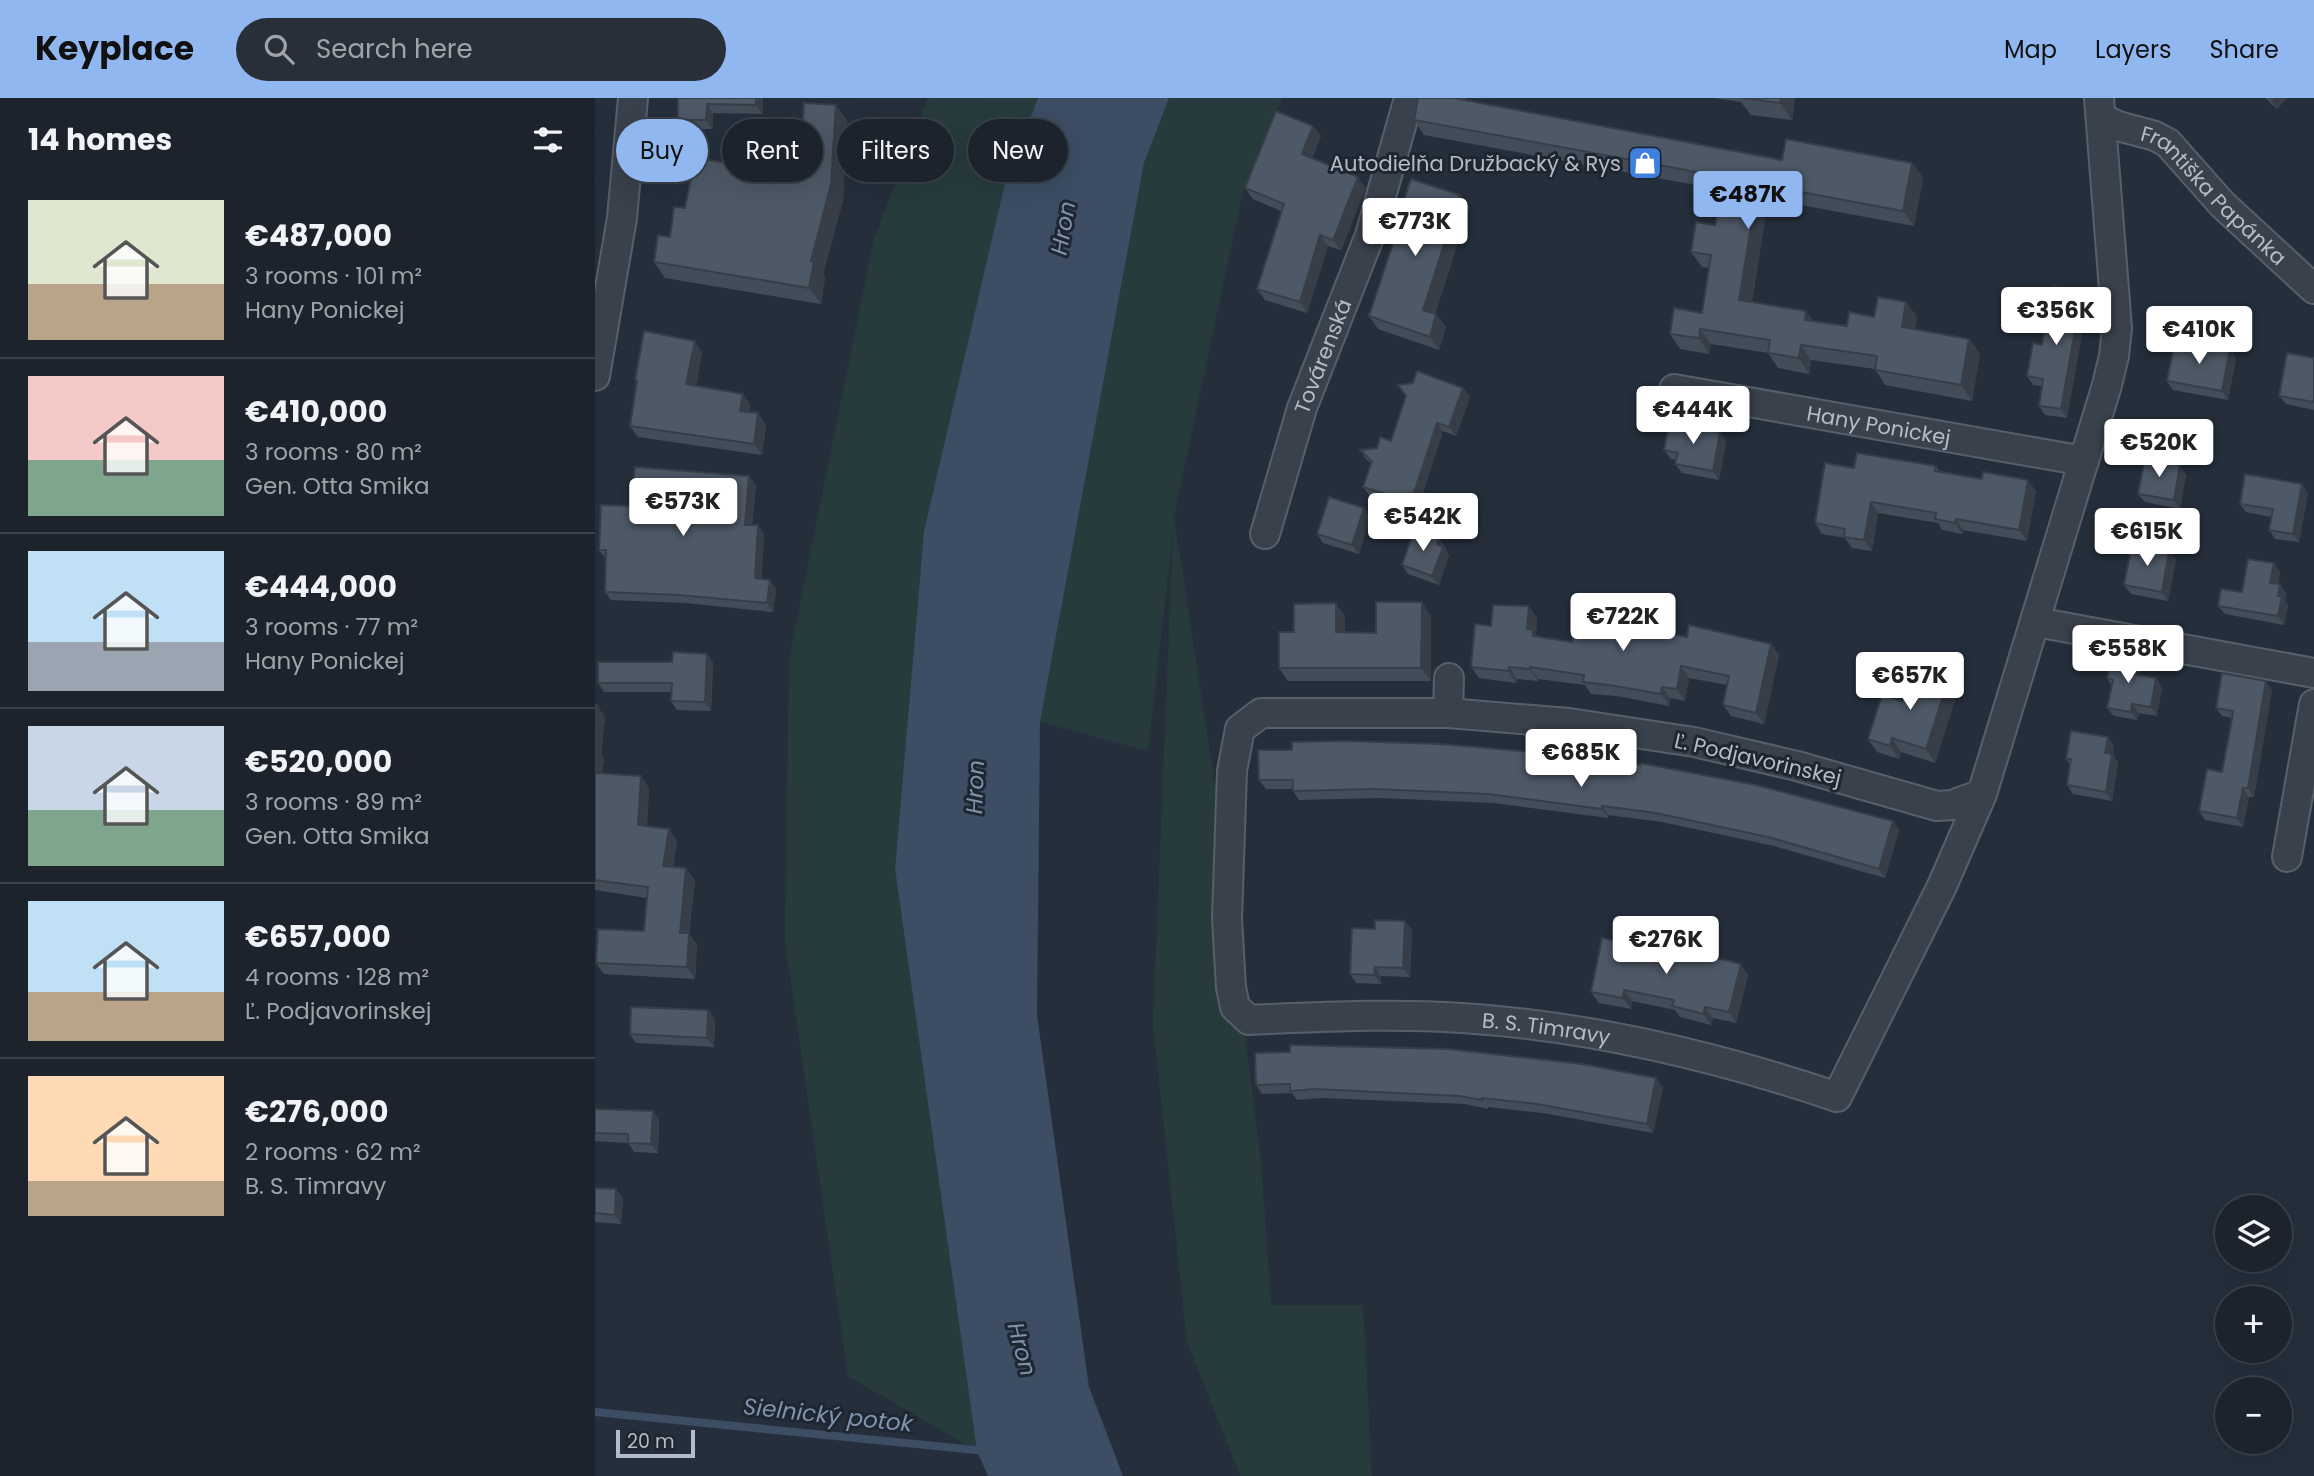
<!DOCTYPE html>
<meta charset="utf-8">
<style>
:root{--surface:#1c232d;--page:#292f39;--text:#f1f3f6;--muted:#a0a4aa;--line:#3a4049;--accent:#91b7f1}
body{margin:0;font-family:Poppins,sans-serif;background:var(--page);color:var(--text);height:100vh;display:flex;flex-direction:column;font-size:26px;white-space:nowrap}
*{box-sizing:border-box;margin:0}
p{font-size:23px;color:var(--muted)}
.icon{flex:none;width:38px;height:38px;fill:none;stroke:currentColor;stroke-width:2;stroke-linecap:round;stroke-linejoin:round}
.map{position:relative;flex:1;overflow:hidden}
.details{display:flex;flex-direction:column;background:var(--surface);width:595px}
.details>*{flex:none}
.banner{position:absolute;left:21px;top:21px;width:665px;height:63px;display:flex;gap:14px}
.controls{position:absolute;left:1620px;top:1097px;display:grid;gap:14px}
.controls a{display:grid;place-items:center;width:77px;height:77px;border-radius:50%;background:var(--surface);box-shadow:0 7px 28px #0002,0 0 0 2px var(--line);font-size:35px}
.scale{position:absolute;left:21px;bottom:18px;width:79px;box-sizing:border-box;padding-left:7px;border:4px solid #b5bcc7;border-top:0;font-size:19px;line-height:24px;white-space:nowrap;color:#b5bcc7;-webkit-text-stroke:5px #1e2631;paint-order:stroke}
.price{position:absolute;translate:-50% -60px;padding:0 16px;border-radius:7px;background:#fff;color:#222;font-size:23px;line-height:46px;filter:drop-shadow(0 2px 4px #0008)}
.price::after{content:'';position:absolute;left:50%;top:42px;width:21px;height:16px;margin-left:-10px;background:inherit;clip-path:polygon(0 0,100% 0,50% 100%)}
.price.current{background:var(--accent);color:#111}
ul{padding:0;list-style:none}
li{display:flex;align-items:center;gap:21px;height:175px;padding:0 28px}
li+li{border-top:2px solid var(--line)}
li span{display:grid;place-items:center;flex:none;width:196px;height:140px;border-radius:0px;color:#555}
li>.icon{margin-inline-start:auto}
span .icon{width:84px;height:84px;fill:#fffc;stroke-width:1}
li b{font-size:30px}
h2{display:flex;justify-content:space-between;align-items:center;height:84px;padding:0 28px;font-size:30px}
.tag{padding:0 24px;border-radius:32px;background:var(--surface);box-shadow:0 7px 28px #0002,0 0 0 2px var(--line);font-size:24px;line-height:63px}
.tag.current{background:var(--accent);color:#111}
header{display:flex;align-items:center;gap:42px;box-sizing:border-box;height:98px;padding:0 35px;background:var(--accent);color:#111}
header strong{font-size:33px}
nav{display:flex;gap:38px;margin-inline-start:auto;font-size:24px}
.search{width:490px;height:63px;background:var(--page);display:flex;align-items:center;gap:18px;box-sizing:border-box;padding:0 24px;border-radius:38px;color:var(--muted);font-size:26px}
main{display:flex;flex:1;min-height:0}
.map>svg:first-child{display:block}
</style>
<header>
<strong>Keyplace</strong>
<div class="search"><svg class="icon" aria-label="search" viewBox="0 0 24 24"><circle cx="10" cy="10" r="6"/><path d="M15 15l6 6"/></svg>Search here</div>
<nav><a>Map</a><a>Layers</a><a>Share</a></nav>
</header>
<main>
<section class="details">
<h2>14 homes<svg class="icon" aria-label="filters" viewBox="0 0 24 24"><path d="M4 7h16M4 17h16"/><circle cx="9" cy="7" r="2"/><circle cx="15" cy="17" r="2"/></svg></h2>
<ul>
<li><span style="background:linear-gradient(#dfe7d0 60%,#b9a48a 0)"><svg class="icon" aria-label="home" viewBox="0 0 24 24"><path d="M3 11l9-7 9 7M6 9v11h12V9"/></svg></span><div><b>€487,000</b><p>3 rooms · 101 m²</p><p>Hany Ponickej</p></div></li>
<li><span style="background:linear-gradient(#f6c9c9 60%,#7fa58c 0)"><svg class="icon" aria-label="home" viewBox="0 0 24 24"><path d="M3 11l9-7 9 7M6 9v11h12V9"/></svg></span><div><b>€410,000</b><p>3 rooms · 80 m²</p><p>Gen. Otta Smika</p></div></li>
<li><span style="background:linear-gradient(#bfe0f5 65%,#9aa5b1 0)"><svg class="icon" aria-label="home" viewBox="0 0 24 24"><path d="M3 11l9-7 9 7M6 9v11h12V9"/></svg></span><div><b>€444,000</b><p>3 rooms · 77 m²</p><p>Hany Ponickej</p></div></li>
<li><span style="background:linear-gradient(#c9d6e8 60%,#7fa58c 0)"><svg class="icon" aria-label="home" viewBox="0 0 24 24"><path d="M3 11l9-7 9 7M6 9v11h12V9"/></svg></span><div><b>€520,000</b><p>3 rooms · 89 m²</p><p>Gen. Otta Smika</p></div></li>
<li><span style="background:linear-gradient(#bfe0f5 65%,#b9a48a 0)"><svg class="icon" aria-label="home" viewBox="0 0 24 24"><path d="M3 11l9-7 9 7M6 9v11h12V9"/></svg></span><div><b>€657,000</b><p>4 rooms · 128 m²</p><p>Ľ. Podjavorinskej</p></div></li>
<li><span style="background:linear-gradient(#ffd9b3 75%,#b9a48a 0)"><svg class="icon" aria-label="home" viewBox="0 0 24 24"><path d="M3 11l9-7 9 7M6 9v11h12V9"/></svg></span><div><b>€276,000</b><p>2 rooms · 62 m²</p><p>B. S. Timravy</p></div></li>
</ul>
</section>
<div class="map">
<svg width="1719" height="1378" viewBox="0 0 1719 1378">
<rect width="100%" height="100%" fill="#252f3c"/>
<g fill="#273b3d">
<polygon points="333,0 443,0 409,89 329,433 300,771 382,1353 253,1278 190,843 194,561 278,144"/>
<polygon points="574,0 687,0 647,98 579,418 633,773 647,914 666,1062 676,1207 768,1207 777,1378 645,1378 592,1244 558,926 578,433 553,653 445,624 549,65"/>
</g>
<polygon fill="#3c4d64" points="443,0 574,0 549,65 445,624 442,917 494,1289 528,1378 393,1378 382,1353 300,771 329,433 409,89"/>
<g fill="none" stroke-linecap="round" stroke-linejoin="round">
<polyline stroke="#3c4d64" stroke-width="8" points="0,1314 391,1353"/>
<g stroke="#575f6a" stroke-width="32">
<g id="minor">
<path id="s1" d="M1506,20L1523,28L1560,38L1573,45L1627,106L1719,191"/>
<polyline points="0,278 27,120 38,0"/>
<path id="s2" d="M1079,291L1489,363"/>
<path id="s3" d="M670,436L707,310L775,137L814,0"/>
<polyline points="1441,524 1719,575"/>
<polyline points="853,615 854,580"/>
<path id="s4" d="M1387,696L1357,707L1342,708L1202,668L1099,644L974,625L853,615H666L645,631L637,673L632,821L636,889L640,909L654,922C725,919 796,915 867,920C995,928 1121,958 1242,999L1347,788L1387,696L1512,287L1519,258L1522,230L1504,0"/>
<polyline points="1692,759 1719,606"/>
</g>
</g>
<use href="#minor" stroke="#39414c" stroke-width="28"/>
</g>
<g fill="#434d59">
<polygon points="83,0 168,0 168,16 118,15 118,31 89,31 83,22"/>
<polygon points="823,0 871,0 870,2 1187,62 1317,65 1328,80 1319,128 1173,101 1157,204 1218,223 1252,228 1279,219 1311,204 1322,219 1320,231 1374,241 1385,256 1377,303 1290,287 1280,271 1216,262 1214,276 1183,270 1173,255 1116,246 1114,256 1085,251 1075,236 1107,215 1114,170 1107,169 1096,154 1120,127 1127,92 829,37 819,22"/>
<polygon points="1119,0 1200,0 1197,22 1156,17 1146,4"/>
<polygon points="1670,0 1692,0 1682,11"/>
<polygon points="241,7 252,23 248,102 228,176 230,179 226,206 70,180 59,164 75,139 90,110 204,80"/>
<polygon points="718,28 726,38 717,60 771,90 746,152 733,148 712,215 670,202 662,191 686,113 658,101 650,90"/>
<polygon points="808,105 874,110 840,216 841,216 851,229 844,252 783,231 774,218 810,108"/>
<polygon points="1493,202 1472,320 1450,317 1444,308 1447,288 1438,287 1432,278 1447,247"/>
<polygon points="1589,248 1635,251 1641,260 1633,302 1578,292 1572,283"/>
<polygon points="107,254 101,288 148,296 155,307 154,314 171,327 167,357 43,339 35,328 41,285 40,282"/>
<polygon points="1719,260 1719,312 1691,306 1684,298"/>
<polygon points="803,287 875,299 861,338 848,333 822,413 775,398 768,389 776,365 771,361 765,352 782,350 796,343 811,298"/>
<polygon points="1125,334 1131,343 1124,382 1087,375 1080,366 1081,362 1076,361 1069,352"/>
<polygon points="1341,368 1345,374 1441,393 1432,443 1368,432 1367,436 1347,432 1343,425 1283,415 1277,453 1257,450 1250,440 1227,436 1220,425 1259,370"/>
<polygon points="1591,376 1585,411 1550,404 1543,396"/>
<polygon points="154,378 161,387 157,427 169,436 166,481 181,491 178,514 90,505 16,502 10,494 11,461 4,452 36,408"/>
<polygon points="1713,395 1704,444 1680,441 1674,432 1676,419 1651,414 1645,406"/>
<polygon points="769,410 775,419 764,456 728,445 722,436"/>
<polygon points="844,441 851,450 850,452 854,457 844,487 813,476 807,467"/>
<polygon points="1581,461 1573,503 1536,496 1529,487"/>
<polygon points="1685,474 1683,486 1685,486 1691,495 1690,503 1693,507 1689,527 1630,516 1623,508"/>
<polygon points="1024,512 1032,524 1032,527 1092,539 1176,546 1184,557 1169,626 1136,618 1128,607 1132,587 1094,580 1090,603 1075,600 1074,608 1022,598 996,596 990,587 943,581 943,583 922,581 921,585 884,580 876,569 896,528 942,520 941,536 943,539 977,544"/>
<polygon points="750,518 750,534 781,535 836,518 836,583 693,583 684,570 699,534"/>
<polygon points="112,556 118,565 116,613 82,612 76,603 77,594 9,594 3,585"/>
<polygon points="1546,569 1544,577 1561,580 1567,589 1562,618 1544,615 1542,622 1519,618 1512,610 1516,587 1512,580"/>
<polygon points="1353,583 1362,596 1340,665 1306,654 1304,661 1282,654 1273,641 1307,603"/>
<polygon points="1677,592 1659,699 1654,699 1648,729 1610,722 1604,713 1627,674 1637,620 1627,618 1621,610"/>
<polygon points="0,607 10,619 6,656 9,661 7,676 54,690 52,728 74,731 82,743 78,769 100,782 94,836 102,847 100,881 9,876 1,865 49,833 52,800 0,792"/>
<polygon points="1519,648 1518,657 1523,665 1517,703 1478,696 1472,687 1475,666 1471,661"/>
<polygon points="663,652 1298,723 1304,732 1290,780 1179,748 1067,724 1013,717 1013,720 899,705 785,700 704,702 698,693 698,691 671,691 664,682"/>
<polygon points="810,823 817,832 815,879 786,878 786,886 761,885 755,876 780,831"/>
<polygon points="1153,877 1141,925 1118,920 1116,927 1085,919 1080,912 1037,903 1036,911 1004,905 996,894"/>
<polygon points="113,912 120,921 119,949 41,945 35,936"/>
<polygon points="695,954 1068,989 1058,1035 948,1015 893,1009 893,1011 870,1006 727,1000 702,1002 697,995 667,996 661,987"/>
<polygon points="0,1011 58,1013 64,1022 63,1055 39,1054 33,1045 0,1043"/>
<polygon points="0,1090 28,1100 26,1126 0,1124"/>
</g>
<g fill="#373e48">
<polygon points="161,0 168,0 168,16 161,7"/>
<polygon points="1186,0 1200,0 1197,22 1185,5"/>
<polygon points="1678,0 1692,0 1682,11 1676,2"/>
<polygon points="112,6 118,15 118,31 111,22"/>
<polygon points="241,7 252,23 248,102 228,176 230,179 226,206 214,190 216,163"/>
<polygon points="718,28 726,38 714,67 707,56"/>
<polygon points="1317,65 1328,80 1319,128 1308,113"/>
<polygon points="763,79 771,90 746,152 738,142"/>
<polygon points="1163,86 1173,101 1155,217 1144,202"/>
<polygon points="865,97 874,110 837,225 828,212"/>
<polygon points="725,137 733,148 712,215 705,204"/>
<polygon points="1487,193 1493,202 1472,320 1466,311"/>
<polygon points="1311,204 1322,219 1317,244 1307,229"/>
<polygon points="1211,213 1222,229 1210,222"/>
<polygon points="841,216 851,229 844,252 835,239"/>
<polygon points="1105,231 1116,246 1114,256 1104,240"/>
<polygon points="1374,241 1385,256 1377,303 1366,287"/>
<polygon points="100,243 107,254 99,297 91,286"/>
<polygon points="1206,247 1216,262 1214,276 1204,260"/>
<polygon points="1635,251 1641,260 1633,302 1627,293"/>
<polygon points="868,290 875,299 861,338 854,329"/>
<polygon points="148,296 155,307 153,324 145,313"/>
<polygon points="163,315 171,327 167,357 159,346"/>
<polygon points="842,325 848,333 822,413 816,404"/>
<polygon points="1125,334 1131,343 1124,382 1118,373"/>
<polygon points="1585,367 1591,376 1585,411 1579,402"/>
<polygon points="154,378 161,387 156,435 150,427"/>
<polygon points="1433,382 1441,393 1432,443 1424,432"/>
<polygon points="1707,386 1713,395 1704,444 1698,436"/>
<polygon points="1276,404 1283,415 1277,453 1269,442"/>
<polygon points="769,410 775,419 764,456 757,447"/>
<polygon points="1361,421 1368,432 1367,436 1360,425"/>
<polygon points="163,427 169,436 166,489 160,480"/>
<polygon points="844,441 851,450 850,452 854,457 844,487 837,478 842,446"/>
<polygon points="1574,453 1581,461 1573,503 1567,494"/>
<polygon points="1679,465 1685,474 1682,494 1675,485"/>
<polygon points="175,482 181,491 178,514 172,505"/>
<polygon points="1685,486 1691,495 1690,503 1693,507 1689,527 1683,518 1683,498"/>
<polygon points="827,504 836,518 836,583 826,570"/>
<polygon points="741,505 750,518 750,547 741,534"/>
<polygon points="934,508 942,520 941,536 946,543 946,549 932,531"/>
<polygon points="1024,512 1032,524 1030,537 1022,526"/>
<polygon points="1176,546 1184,557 1169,626 1161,615"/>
<polygon points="112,556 118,565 116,613 110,604"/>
<polygon points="1539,560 1546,569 1543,585 1537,576"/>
<polygon points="1086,568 1094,580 1090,603 1082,591"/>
<polygon points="914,569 922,581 921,585 913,573"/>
<polygon points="935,569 943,581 943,583 935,571"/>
<polygon points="1561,580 1567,589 1562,618 1556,609"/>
<polygon points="1353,583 1362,596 1340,665 1331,651"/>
<polygon points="1671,583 1677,592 1659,699 1653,690"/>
<polygon points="1067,589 1075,600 1074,608 1066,596"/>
<polygon points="1537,606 1544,615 1542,622 1536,614"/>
<polygon points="2,607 10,619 6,656 9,661 6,687 0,678 0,625"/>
<polygon points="1513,639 1519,648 1518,657 1523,665 1517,703 1511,694 1510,655"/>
<polygon points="1297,640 1306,654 1304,661 1295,648"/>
<polygon points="46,678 54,690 51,739 43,727"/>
<polygon points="1648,690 1654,699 1648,729 1642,720"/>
<polygon points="1007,708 1013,717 1013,720 1007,711"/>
<polygon points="1298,723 1304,732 1290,780 1284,771"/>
<polygon points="74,731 82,743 76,779 68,768"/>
<polygon points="91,770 100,782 94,836 102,847 100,881 92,869 85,835"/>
<polygon points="810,823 817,832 815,879 808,870"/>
<polygon points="1146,866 1153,877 1141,925 1134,914"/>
<polygon points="780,869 786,878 786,886 779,877"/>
<polygon points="1029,892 1037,903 1036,911 1028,900"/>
<polygon points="1110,909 1118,920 1116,927 1108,916"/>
<polygon points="113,912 120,921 119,949 112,940"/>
<polygon points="1061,980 1068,989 1058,1035 1052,1026"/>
<polygon points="58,1013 64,1022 63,1055 56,1046"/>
<polygon points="21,1091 28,1100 26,1126 20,1117"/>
</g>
<g fill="#4e5967" stroke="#373e48" stroke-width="2">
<polygon points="83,0 161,0 161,7 112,6 111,22 83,22"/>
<polygon points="823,0 859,0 1187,62 1191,41 1317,65 1308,113 1163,86 1144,202 1211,213 1210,222 1252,228 1254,214 1279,219 1283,199 1311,204 1307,229 1374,241 1366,287 1280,272 1282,258 1206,247 1204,260 1173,255 1175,242 1105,231 1104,240 1075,236 1079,210 1107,215 1116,157 1096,154 1101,124 1120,127 1129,79 819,22"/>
<polygon points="1148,0 1186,0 1185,5"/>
<polygon points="209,5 241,7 236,86 216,163 219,163 214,190 59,164 63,137 75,139 79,109 90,110 100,59 204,80"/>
<polygon points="681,13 718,28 707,56 763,79 738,142 725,137 705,204 662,191 689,106 650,90"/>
<polygon points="816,81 865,97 828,212 841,216 835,239 774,218 811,106 808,105"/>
<polygon points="1458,188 1487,193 1466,311 1444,308 1448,281 1432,278 1438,245 1447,247"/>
<polygon points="49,233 100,243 91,286 148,296 145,313 163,315 159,346 35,328 42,283 40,282"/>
<polygon points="1590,243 1635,251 1627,293 1572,283 1579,247 1589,248"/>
<polygon points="1692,255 1719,260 1719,304 1684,298"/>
<polygon points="822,273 868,290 854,329 842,325 816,404 768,389 777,363 765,352 782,350 785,339 796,343 811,298 803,287 818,285"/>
<polygon points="1074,325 1125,334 1118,373 1080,366 1083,355 1069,352"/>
<polygon points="1262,355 1341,368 1340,373 1387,381 1388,374 1433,382 1424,432 1361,421 1360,425 1340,421 1341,415 1276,404 1269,442 1249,439 1250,431 1220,425 1230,365 1259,370"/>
<polygon points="1550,360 1585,367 1579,402 1543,396"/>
<polygon points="40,369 154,378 150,427 163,427 160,480 175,482 172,505 84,497 10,494 11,452 4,452 6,407 36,408"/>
<polygon points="1650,376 1707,386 1698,436 1674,432 1678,411 1645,406"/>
<polygon points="734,399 769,410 757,447 722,436"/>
<polygon points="819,432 844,441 842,446 848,449 837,478 807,467"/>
<polygon points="1537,446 1574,453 1567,494 1529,487"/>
<polygon points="1653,461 1679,465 1675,485 1685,486 1683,498 1687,498 1683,518 1623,508 1626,491 1647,494"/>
<polygon points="781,504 827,504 826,570 684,570 684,534 699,534 699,506 741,505 741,534 781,535"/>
<polygon points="898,507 934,508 932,531 938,532 938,538 977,544 983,507 1024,512 1022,526 1092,539 1094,527 1176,546 1161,615 1128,607 1134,578 1086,568 1082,591 1067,589 1066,596 1014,587 988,584 989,577 935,569 935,571 914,569 913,573 876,569 880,526 896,528"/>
<polygon points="78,554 112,556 110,604 76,603 77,585 3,585 3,564 77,564"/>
<polygon points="1516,556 1539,560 1537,576 1561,580 1556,609 1537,606 1536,614 1512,610 1518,582 1512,580"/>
<polygon points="1317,571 1353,583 1331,651 1297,640 1295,648 1273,641 1287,597 1307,603"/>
<polygon points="1627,575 1671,583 1653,690 1648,690 1642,720 1604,713 1612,671 1627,674 1635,632 1638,613 1621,610"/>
<polygon points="0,607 2,607 0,625"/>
<polygon points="1476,633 1513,639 1510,655 1517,656 1511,694 1472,687 1476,661 1471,661"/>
<polygon points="750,643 846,646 980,658 1045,667 1045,665 1161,687 1298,723 1284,771 1173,739 1061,715 1007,708 1007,711 893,696 779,691 698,693 698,682 664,682 663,652 697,652 697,644"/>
<polygon points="0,675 46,678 43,727 74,731 68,768 91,770 85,835 94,835 92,869 1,865 3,831 49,833 53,789 0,782"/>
<polygon points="780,822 810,823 808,870 780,869 779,877 755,876 757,830 780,831"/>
<polygon points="1007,840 1088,856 1089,852 1146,866 1134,914 1110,909 1108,916 1077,908 1079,902 1029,892 1028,900 996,894"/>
<polygon points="36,909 113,912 112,940 35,936"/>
<polygon points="695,947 853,951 987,966 1061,980 1052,1026 942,1006 887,1000 887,1002 864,998 721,991 695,993 695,986 661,987 660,955 695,954"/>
<polygon points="0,1011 58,1013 56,1046 33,1045 33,1036 0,1035"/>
<polygon points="0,1090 21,1091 20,1117 0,1115"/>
</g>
<defs>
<g id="shop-square" transform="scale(1.75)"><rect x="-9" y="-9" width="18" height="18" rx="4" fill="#3f7fe0" stroke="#1e2631"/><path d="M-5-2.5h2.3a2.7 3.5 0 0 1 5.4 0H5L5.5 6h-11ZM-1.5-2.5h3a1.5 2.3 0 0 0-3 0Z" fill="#fff"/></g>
</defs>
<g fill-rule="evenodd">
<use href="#shop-square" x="1050" y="65"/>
</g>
<g text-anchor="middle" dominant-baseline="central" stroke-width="6" stroke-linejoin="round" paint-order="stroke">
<g font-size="21" fill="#b5bcc7" stroke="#1e2631" text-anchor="end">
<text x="1026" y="65">Autodielňa Družbacký &amp; Rys</text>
</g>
<g font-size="21" fill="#b5bcc7" stroke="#1e2631">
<text stroke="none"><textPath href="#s1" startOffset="140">Františka Papánka</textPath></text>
<text stroke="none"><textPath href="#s3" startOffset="187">Továrenská</textPath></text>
<text stroke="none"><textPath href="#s2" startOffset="208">Hany Ponickej</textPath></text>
<text transform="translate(1163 661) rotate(13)">Ľ. Podjavorinskej</text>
<text stroke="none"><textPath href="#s4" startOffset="1356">B. S. Timravy</textPath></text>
</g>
<g font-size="23" font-style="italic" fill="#7e93ad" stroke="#1e2631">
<text transform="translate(468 130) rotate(-80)">Hron</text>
<text transform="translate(380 689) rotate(-88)">Hron</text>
<text transform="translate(427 1251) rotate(75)">Hron</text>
<text transform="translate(233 1317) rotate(6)">Sielnický potok</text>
</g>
</g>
</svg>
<div class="controls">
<a><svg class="icon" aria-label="layers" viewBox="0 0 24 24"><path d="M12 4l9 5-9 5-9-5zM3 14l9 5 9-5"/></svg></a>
<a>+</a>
<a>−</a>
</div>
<div class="scale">20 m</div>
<b class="price current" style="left:1153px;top:133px">€487K</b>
<b class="price" style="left:820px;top:160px">€773K</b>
<b class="price" style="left:1461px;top:249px">€356K</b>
<b class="price" style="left:1604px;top:268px">€410K</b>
<b class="price" style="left:1098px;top:348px">€444K</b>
<b class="price" style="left:1564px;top:381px">€520K</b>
<b class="price" style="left:88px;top:440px">€573K</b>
<b class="price" style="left:828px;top:455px">€542K</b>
<b class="price" style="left:1552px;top:470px">€615K</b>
<b class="price" style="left:1028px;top:555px">€722K</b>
<b class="price" style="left:1533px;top:587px">€558K</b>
<b class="price" style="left:1315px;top:614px">€657K</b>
<b class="price" style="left:986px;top:691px">€685K</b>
<b class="price" style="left:1071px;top:878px">€276K</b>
<div class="banner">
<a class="tag current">Buy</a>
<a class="tag">Rent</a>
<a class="tag">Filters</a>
<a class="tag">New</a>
</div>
</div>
</main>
